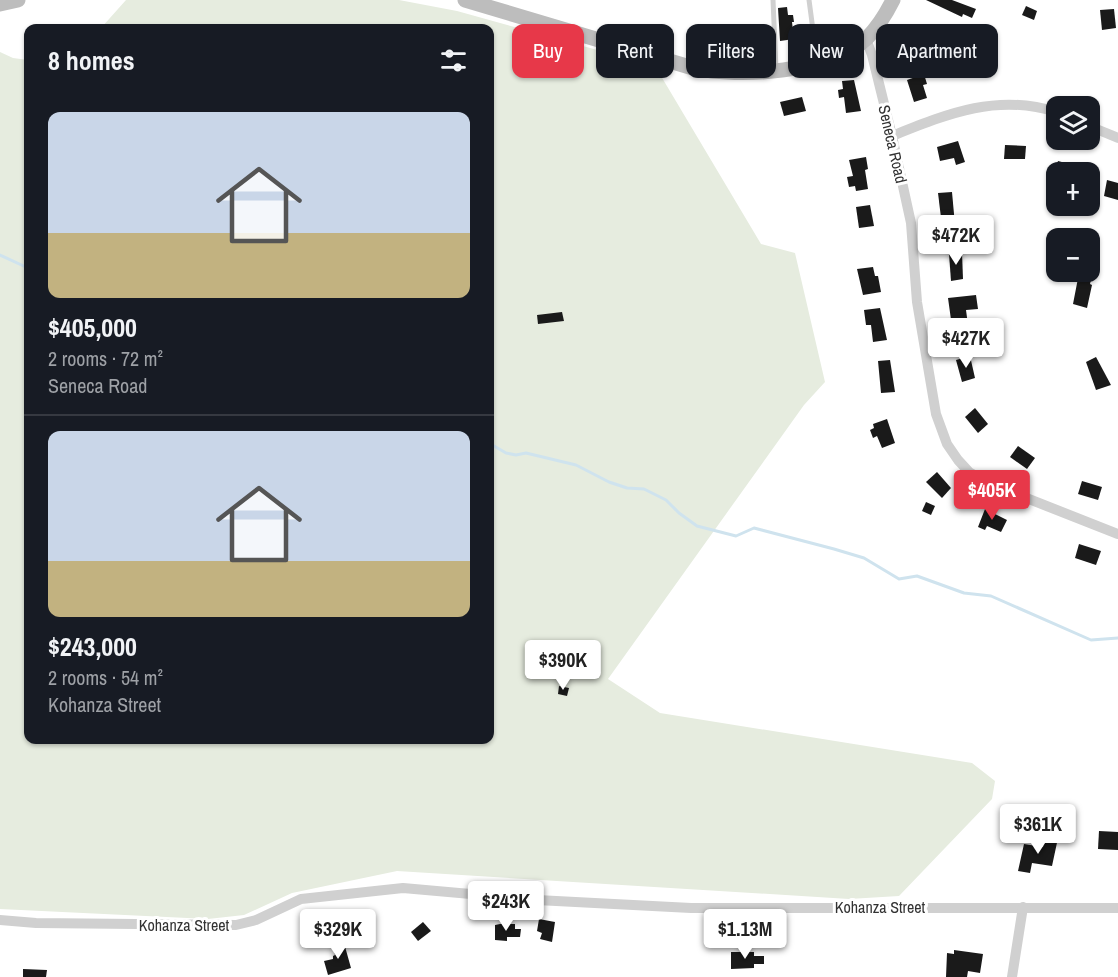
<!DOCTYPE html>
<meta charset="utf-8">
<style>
:root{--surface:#171b24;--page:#242831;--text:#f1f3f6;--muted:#9ea1a6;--line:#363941;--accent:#e73849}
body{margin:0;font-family:"Archivo Narrow",sans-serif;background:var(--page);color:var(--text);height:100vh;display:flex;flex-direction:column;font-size:22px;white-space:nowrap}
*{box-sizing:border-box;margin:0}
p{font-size:20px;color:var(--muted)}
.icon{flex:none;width:33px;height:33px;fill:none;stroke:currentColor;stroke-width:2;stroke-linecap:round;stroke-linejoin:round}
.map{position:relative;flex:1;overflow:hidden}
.panel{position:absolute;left:24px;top:24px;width:470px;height:720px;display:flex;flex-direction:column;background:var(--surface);border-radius:12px;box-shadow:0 2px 4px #0004}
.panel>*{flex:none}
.hud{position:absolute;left:512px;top:24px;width:516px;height:54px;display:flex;gap:12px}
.buttons{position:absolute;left:1046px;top:96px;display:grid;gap:12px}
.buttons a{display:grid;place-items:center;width:54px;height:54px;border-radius:12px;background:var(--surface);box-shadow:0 2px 4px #0004;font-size:30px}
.price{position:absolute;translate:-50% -51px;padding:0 14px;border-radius:6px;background:#fff;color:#222;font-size:20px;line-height:39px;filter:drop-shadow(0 2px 3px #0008)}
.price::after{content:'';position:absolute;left:50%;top:36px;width:18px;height:14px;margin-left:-9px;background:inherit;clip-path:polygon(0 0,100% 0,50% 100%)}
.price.selected{background:var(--accent);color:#fff}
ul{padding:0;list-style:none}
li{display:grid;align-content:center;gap:12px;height:318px;padding:0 24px}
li+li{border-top:2px solid var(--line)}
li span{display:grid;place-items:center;height:186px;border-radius:12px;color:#555}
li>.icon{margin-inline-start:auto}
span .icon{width:108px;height:108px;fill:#fffc;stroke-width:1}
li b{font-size:26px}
h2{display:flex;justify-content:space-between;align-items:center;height:72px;padding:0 24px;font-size:26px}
.tag{padding:0 21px;border-radius:12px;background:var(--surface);box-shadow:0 2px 4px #0004;font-size:21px;line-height:54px}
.tag.selected{background:var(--accent);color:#fff}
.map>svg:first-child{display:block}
</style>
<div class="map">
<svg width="1118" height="977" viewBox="0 0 1118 977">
<rect width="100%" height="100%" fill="#fff"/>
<polygon fill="#e6ecdf" points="126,0 399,0 457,11 655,66 761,244 795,253 825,382 804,405 608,679 660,713 972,763 995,781 992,799 899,896 849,899 397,871 292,893 244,915 208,919 0,909 0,52 13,58 28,60 28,740 489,740 489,28 101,28"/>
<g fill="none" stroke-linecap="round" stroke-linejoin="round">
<g stroke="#cfe3ee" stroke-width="3">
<polyline points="0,255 28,268"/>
<polyline points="489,443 506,453 516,455 526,453 576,465 609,482 627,488 644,489 666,500 679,513 697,526 736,536 754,528 834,549 864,558 899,579 917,576 964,593 991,596 1091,640 1118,638"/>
</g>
</g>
<g fill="#1a1a1a">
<polygon points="926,0 952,0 976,9 972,18 963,14 962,17"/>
<polygon points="1026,6 1037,11 1034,20 1022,15"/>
<polygon points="787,7 788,15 793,15 794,22 792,22 794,39 780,41 778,8"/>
<polygon points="1114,9 1116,28 1102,30 1100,10"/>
<polygon points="697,33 714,39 710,60 699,57 700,50 692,48"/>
<polygon points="924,74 927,84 923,85 927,98 914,102 907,80"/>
<polygon points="854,80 861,111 846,113 844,97 839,98 838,90 843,89 842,81"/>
<polygon points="802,97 806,111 784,116 780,102"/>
<polygon points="958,141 965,162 956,165 954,158 940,161 937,147"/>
<polygon points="1005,145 1026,146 1025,159 1004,159"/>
<polygon points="866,157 868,169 865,170 868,189 856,191 855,186 849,187 847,177 853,176 849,160"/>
<polygon points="1058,161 1092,170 1091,172 1054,172"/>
<polygon points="1107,180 1118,183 1118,200 1104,196"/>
<polygon points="952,192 955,225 942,226 938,193"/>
<polygon points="870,205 874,226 859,228 856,207"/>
<polygon points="962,252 963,279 951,281 949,254"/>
<polygon points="873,267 875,276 878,276 881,292 863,295 857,269"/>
<polygon points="1079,273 1092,276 1090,284 1092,285 1087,308 1073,304"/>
<polygon points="976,295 978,309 966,310 968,325 952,327 948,298"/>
<polygon points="880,308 887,340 873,342 871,325 866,325 864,310"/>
<polygon points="562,312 564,321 538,324 537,315"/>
<polygon points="970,356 975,378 962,382 956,360"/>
<polygon points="1096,357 1111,385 1096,390 1086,362"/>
<polygon points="890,360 895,392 881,393 878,361"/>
<polygon points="975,408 988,424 978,433 965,417"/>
<polygon points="887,419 895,443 882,448 877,436 873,438 870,430 874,428 873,424"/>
<polygon points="1018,446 1035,458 1027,469 1010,457"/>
<polygon points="937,472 951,488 942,498 926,482"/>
<polygon points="1082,481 1102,487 1098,500 1078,494"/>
<polygon points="926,502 935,506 931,515 922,511"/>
<polygon points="985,509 1007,520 1001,532 987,526 985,530 978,527"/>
<polygon points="1079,544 1101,551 1096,565 1075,558"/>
<polygon points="559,686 569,688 567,696 558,694"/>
<polygon points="1099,831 1118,832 1118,850 1098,849"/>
<polygon points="1045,836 1058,838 1052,866 1032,863 1030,873 1018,871 1024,844 1043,847"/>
<polygon points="539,919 555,922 552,942 540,939 542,933 537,931"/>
<polygon points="423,922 431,931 418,941 411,932"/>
<polygon points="500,924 515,924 515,929 521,929 520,937 507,937 507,941 495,940 495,925"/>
<polygon points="344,943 351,968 328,975 324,961 333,959 333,956 335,955 332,946"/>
<polygon points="954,950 983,954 980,973 968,971 967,977 946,977 947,953 954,954"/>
<polygon points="731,952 754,952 754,956 764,956 764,964 754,964 754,968 731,969"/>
<polygon points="23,969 47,970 46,977 23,977"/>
</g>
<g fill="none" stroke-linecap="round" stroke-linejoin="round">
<g stroke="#d0d0d0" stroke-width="5">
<polyline points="773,0 776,69"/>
<polyline points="809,0 817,60"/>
</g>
<g stroke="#d0d0d0" stroke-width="10">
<polyline points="866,39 872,55 892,136 911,223 917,302 936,414 947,444 958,460 969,472 988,483 1118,534"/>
<polyline points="1089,126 1118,138"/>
<path d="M892,136C947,114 997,93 1056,112"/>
<polyline points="0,920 36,923 236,925 256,920 301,899 403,888 537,900 691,908 1118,908"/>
<polyline points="1012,977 1023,907"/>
</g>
<g stroke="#bdbdbd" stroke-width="15">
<path d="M465,0L693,68C740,78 830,73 867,38C878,27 886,14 893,0"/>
<polyline points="0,4 18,0"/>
</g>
</g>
<g text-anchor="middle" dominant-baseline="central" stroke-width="6" stroke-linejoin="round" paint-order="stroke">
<g font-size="16" fill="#333" stroke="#fff">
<text transform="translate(893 144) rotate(77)">Seneca Road</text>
<text x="880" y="907">Kohanza Street</text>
<text x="184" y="925">Kohanza Street</text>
</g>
</g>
</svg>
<div class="buttons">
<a><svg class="icon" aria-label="layers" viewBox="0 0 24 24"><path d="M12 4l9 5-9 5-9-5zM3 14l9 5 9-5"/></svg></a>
<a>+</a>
<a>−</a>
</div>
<b class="price" style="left:956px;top:266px">$472K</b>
<b class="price" style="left:966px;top:369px">$427K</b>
<b class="price selected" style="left:992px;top:521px">$405K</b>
<b class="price" style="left:563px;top:691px">$390K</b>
<b class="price" style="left:1038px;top:855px">$361K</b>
<b class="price" style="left:506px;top:932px">$243K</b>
<b class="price" style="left:338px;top:960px">$329K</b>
<b class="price" style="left:745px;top:960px">$1.13M</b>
<div class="hud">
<a class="tag selected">Buy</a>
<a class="tag">Rent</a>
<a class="tag">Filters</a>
<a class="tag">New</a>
<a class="tag">Apartment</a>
</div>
<section class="panel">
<h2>8 homes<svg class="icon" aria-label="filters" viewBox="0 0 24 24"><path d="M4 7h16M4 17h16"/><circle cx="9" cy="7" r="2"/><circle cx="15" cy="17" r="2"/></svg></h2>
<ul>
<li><span style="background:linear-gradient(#c9d6e8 65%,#c2b280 0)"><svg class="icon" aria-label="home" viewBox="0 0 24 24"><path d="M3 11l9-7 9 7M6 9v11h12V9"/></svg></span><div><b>$405,000</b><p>2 rooms · 72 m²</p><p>Seneca Road</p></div></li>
<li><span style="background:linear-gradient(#c9d6e8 70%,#c2b280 0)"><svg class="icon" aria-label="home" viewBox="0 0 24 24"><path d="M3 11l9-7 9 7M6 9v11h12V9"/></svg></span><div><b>$243,000</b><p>2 rooms · 54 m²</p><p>Kohanza Street</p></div></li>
</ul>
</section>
</div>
